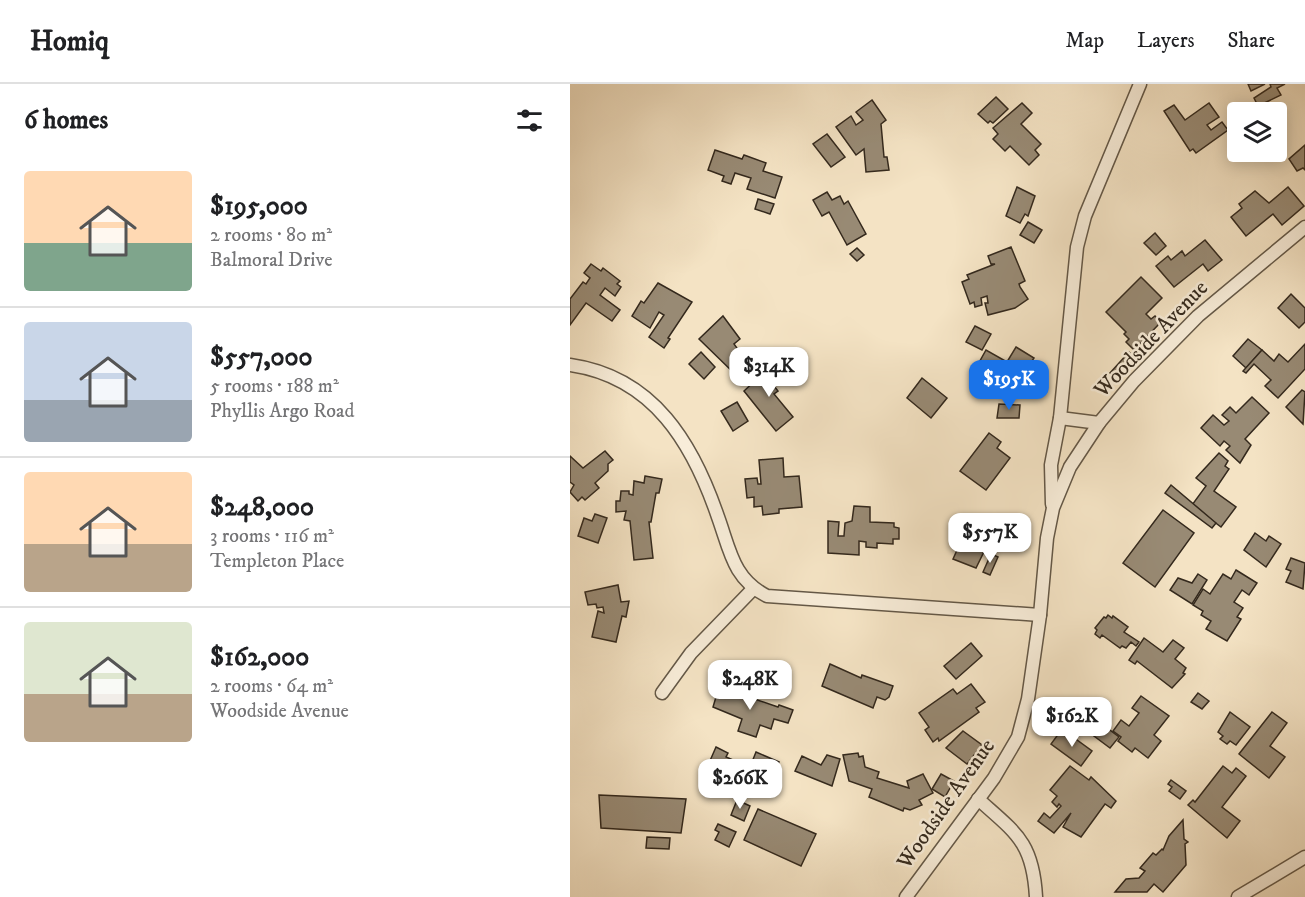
<!DOCTYPE html>
<meta charset="utf-8">
<style>
:root{--surface:#fff;--page:#f6f6f6;--text:#202124;--muted:#757577;--line:#e0e0e0;--accent:#1a73e8}
body{margin:0;font-family:"IM FELL DW Pica",serif;background:var(--page);color:var(--text);height:100vh;display:flex;flex-direction:column;font-size:22px;white-space:nowrap}
*{box-sizing:border-box;margin:0}
p{font-size:20px;color:var(--muted)}
.icon{flex:none;width:33px;height:33px;fill:none;stroke:currentColor;stroke-width:2;stroke-linecap:round;stroke-linejoin:round}
.map{position:relative;flex:1;overflow:hidden}
.panel{display:flex;flex-direction:column;background:var(--surface);width:570px}
.panel>*{flex:none}
.controls{position:absolute;left:657px;top:18px;display:grid;gap:12px}
.controls a{display:grid;place-items:center;width:60px;height:60px;border-radius:6px;background:var(--surface);box-shadow:0 3px 15px #0003;font-size:30px}
.price{position:absolute;translate:-50% -51px;padding:0 14px;border-radius:12px;background:#fff;color:#222;font-size:20px;line-height:39px;filter:drop-shadow(0 2px 3px #0008)}
.price::after{content:'';position:absolute;left:50%;top:36px;width:18px;height:14px;margin-left:-9px;background:inherit;clip-path:polygon(0 0,100% 0,50% 100%)}
.price.selected{background:var(--accent);color:#fff}
ul{padding:0;list-style:none}
li{display:flex;align-items:center;gap:18px;height:150px;padding:0 24px}
li+li{border-top:2px solid var(--line)}
li span{display:grid;place-items:center;flex:none;width:168px;height:120px;border-radius:6px;color:#555}
li>.icon{margin-inline-start:auto}
span .icon{width:72px;height:72px;fill:#fffc;stroke-width:1}
li b{font-size:26px}
h2{display:flex;justify-content:space-between;align-items:center;height:72px;padding:0 24px;font-size:26px}
header{display:flex;align-items:center;gap:36px;box-sizing:border-box;height:84px;padding:0 30px;background:var(--surface);border-bottom:2px solid var(--line)}
header strong{font-size:28px}
nav{display:flex;gap:33px;margin-inline-start:auto;font-size:21px}
main{display:flex;flex:1;min-height:0}
.map>svg:first-child{display:block}
</style>
<header>
<strong>Homiq</strong>
<nav><a>Map</a><a>Layers</a><a>Share</a></nav>
</header>
<main>
<section class="panel">
<h2>6 homes<svg class="icon" aria-label="filters" viewBox="0 0 24 24"><path d="M4 7h16M4 17h16"/><circle cx="9" cy="7" r="2"/><circle cx="15" cy="17" r="2"/></svg></h2>
<ul>
<li><span style="background:linear-gradient(#ffd9b3 60%,#7fa58c 0)"><svg class="icon" aria-label="home" viewBox="0 0 24 24"><path d="M3 11l9-7 9 7M6 9v11h12V9"/></svg></span><div><b>$195,000</b><p>2 rooms · 80 m²</p><p>Balmoral Drive</p></div></li>
<li><span style="background:linear-gradient(#c9d6e8 65%,#9aa5b1 0)"><svg class="icon" aria-label="home" viewBox="0 0 24 24"><path d="M3 11l9-7 9 7M6 9v11h12V9"/></svg></span><div><b>$557,000</b><p>5 rooms · 188 m²</p><p>Phyllis Argo Road</p></div></li>
<li><span style="background:linear-gradient(#ffd9b3 60%,#b9a48a 0)"><svg class="icon" aria-label="home" viewBox="0 0 24 24"><path d="M3 11l9-7 9 7M6 9v11h12V9"/></svg></span><div><b>$248,000</b><p>3 rooms · 116 m²</p><p>Templeton Place</p></div></li>
<li><span style="background:linear-gradient(#dfe7d0 60%,#b9a48a 0)"><svg class="icon" aria-label="home" viewBox="0 0 24 24"><path d="M3 11l9-7 9 7M6 9v11h12V9"/></svg></span><div><b>$162,000</b><p>2 rooms · 64 m²</p><p>Woodside Avenue</p></div></li>
</ul>
</section>
<div class="map">
<svg width="735" height="813" viewBox="0 0 735 813">
<rect width="100%" height="100%" fill="#f4e3c4"/>
<filter id="stains"><feTurbulence type="fractalNoise" baseFrequency=".00333" numOctaves="4"/><feColorMatrix values="0 0 0 0 .2 0 0 0 0 .09 0 0 0 0 .02 0 0 0 .5 -.17"/></filter>
<radialGradient id="worn" r=".72"><stop offset=".6" stop-color="#630" stop-opacity="0"/><stop offset="1" stop-color="#630" stop-opacity=".3"/></radialGradient>
<g fill="#988a74" stroke="#34291d" stroke-width="1.5">
<polygon points="678,0 695,0 681,7"/>
<polygon points="700,0 715,0 707,4 711,11 688,22 684,14 701,3"/>
<polygon points="426,13 438,25 423,39 420,37 418,39 408,30"/>
<polygon points="302,16 316,36 311,40 314,73 317,73 319,86 296,88 294,65 286,71 266,43 281,32 286,41 293,36 286,28"/>
<polygon points="452,19 462,29 451,40 471,60 465,66 469,71 459,81 440,62 435,67 423,55 428,50 423,44"/>
<polygon points="639,19 649,33 637,41 641,46 652,38 658,46 626,69 623,65 620,67 594,27 604,21 615,36"/>
<polygon points="257,50 275,73 261,83 243,60"/>
<polygon points="735,61 735,86 733,84 727,87 719,75"/>
<polygon points="145,66 172,75 174,71 196,79 193,87 212,93 205,114 177,105 181,94 165,89 161,100 152,97 154,92 138,86"/>
<polygon points="447,103 465,112 458,132 455,130 450,139 436,132"/>
<polygon points="718,103 734,122 712,141 703,130 676,152 661,133 672,124 669,120 685,107 699,119"/>
<polygon points="257,108 262,116 270,112 274,120 278,117 296,150 277,161 259,128 252,132 243,116"/>
<polygon points="188,115 204,120 200,130 185,125"/>
<polygon points="458,138 472,146 464,159 450,151"/>
<polygon points="585,149 596,162 586,171 574,159"/>
<polygon points="635,156 652,176 638,187 633,180 604,203 586,182 598,172 601,176 612,167 615,172"/>
<polygon points="441,163 455,197 449,200 450,203 458,215 445,224 418,231 415,219 418,219 417,212 411,214 412,221 405,223 404,218 400,220 392,198 399,195 397,191 425,180 421,180 418,172"/>
<polygon points="287,164 294,171 287,177 280,170"/>
<polygon points="21,180 31,187 33,184 50,197 47,200 51,203 45,212 35,204 30,211 50,226 42,237 16,219 0,241 0,215 13,198 16,200 20,194 14,189"/>
<polygon points="571,193 592,214 576,230 581,235 585,232 591,238 564,266 556,258 559,255 554,250 556,248 536,228"/>
<polygon points="88,199 122,218 98,254 100,255 94,264 79,253 94,231 89,228 80,244 62,232 71,217 74,219"/>
<polygon points="721,210 735,224 735,238 729,244 708,224"/>
<polygon points="153,232 170,255 164,260 179,281 167,292 129,255"/>
<polygon points="405,242 421,250 412,266 396,258"/>
<polygon points="678,255 692,266 676,284 663,272"/>
<polygon points="735,260 735,285 708,314 695,302 701,296 684,280 676,289 673,287 692,266 704,277 709,270 718,278"/>
<polygon points="446,263 464,274 441,308 433,303 428,311 412,302 418,291 406,284 416,266 437,278"/>
<polygon points="131,268 145,283 134,295 119,280"/>
<polygon points="559,268 567,275 548,296 540,289"/>
<polygon points="204,279 212,289 201,298 208,307 204,310 223,333 206,347 174,307"/>
<polygon points="352,294 377,314 361,334 337,314"/>
<polygon points="732,306 735,308 733,340 716,323"/>
<polygon points="682,313 699,329 675,355 681,361 670,379 656,366 660,362 654,357 650,362 631,344 643,331 654,341 659,337 652,331 660,323 666,329"/>
<polygon points="167,318 178,337 163,347 151,327"/>
<polygon points="429,320 450,321 449,334 427,334"/>
<polygon points="419,349 431,358 427,364 440,374 416,406 390,387"/>
<polygon points="35,367 43,376 38,380 38,387 25,399 29,404 15,416 12,413 8,417 0,408 4,401 0,398 0,372 13,384"/>
<polygon points="649,369 658,377 655,382 659,385 644,407 666,423 651,443 622,421 636,402 626,394"/>
<polygon points="213,374 214,393 229,392 232,423 209,425 209,429 193,431 192,422 184,423 184,413 177,414 175,395 187,394 188,400 191,400 189,376"/>
<polygon points="75,392 92,395 89,409 86,409 81,438 79,438 83,474 64,476 60,437 54,436 56,427 46,428 46,417 50,417 51,407 59,407 59,410 63,411 64,397 74,399"/>
<polygon points="601,401 646,439 642,444 595,409"/>
<polygon points="284,422 300,423 300,438 324,439 324,443 329,444 329,455 323,455 323,460 307,459 307,464 296,463 296,458 289,457 289,471 258,469 258,437 269,438 268,452 274,452 275,439 282,437"/>
<polygon points="593,426 624,449 585,503 553,479"/>
<polygon points="25,430 37,434 28,459 8,452 14,434 22,437"/>
<polygon points="407,434 426,443 406,484 383,475 392,455 396,457"/>
<polygon points="685,449 696,457 699,452 711,460 696,483 674,466"/>
<polygon points="421,470 428,473 420,491 413,488"/>
<polygon points="721,474 735,479 733,505 716,498 721,487 716,485"/>
<polygon points="666,486 687,499 679,511 672,506 664,518 673,524 667,533 671,535 657,557 636,545 641,537 631,531 633,527 623,521 633,505 640,510 653,490 661,495"/>
<polygon points="628,490 637,496 622,520 600,506 608,494 622,499"/>
<polygon points="48,501 51,518 59,517 56,533 52,532 46,558 22,553 28,527 34,529 33,523 27,524 26,520 18,521 15,508"/>
<polygon points="538,531 542,534 543,532 558,543 554,548 569,558 566,562 561,558 556,564 552,562 550,564 532,551 530,554 525,550 527,546 525,544 534,533 536,534"/>
<polygon points="574,554 593,568 603,556 614,564 605,575 616,584 613,589 615,590 602,604 567,577 565,580 559,576"/>
<polygon points="401,559 412,572 386,595 374,582"/>
<polygon points="260,580 291,594 292,591 323,602 319,613 315,616 307,613 303,624 252,602"/>
<polygon points="401,600 415,618 406,624 409,628 369,657 368,654 363,658 355,646 359,643 349,629 383,605 387,610"/>
<polygon points="149,603 208,623 209,621 223,626 218,639 204,635 201,645 190,641 186,653 168,647 172,635 143,623"/>
<polygon points="628,609 639,617 632,625 621,618"/>
<polygon points="571,612 599,632 584,651 591,657 578,674 565,664 562,668 548,657 551,653 543,647 551,636 559,642 569,629 562,624"/>
<polygon points="660,628 680,643 666,661 660,657 657,660 650,655 653,652 648,648"/>
<polygon points="702,628 717,639 700,662 715,673 699,694 669,670"/>
<polygon points="520,631 549,653 540,664 512,643"/>
<polygon points="492,645 522,667 511,682 481,660"/>
<polygon points="393,647 412,661 397,680 376,664"/>
<polygon points="146,663 158,669 156,673 172,680 167,691 139,679"/>
<polygon points="186,668 209,678 205,687 182,678"/>
<polygon points="288,669 289,673 293,672 295,683 309,688 307,694 339,704 337,697 353,690 363,709 349,716 352,721 340,726 334,724 333,727 299,713 302,705 279,697 273,671"/>
<polygon points="257,671 270,675 262,702 225,687 232,672 251,681"/>
<polygon points="500,682 519,696 521,693 546,717 541,724 535,720 511,753 493,743 501,729 484,749 468,737 474,729 480,734 491,722 489,720 487,723 482,718 487,712 480,706"/>
<polygon points="653,682 662,689 666,684 676,692 652,723 670,737 657,754 618,721 623,716 625,718"/>
<polygon points="371,690 384,697 375,713 362,705"/>
<polygon points="601,696 616,707 610,715 599,707 602,703 598,700"/>
<polygon points="29,711 116,715 111,749 31,744"/>
<polygon points="167,716 180,722 174,737 161,731"/>
<polygon points="188,725 246,750 231,782 174,756"/>
<polygon points="613,736 614,755 618,758 615,760 616,781 593,808 584,800 577,808 545,808 556,795 569,794 575,787 570,784 583,769 586,771 592,765 593,766 599,752"/>
<polygon points="148,740 166,748 159,763 145,756 149,748 145,746"/>
<polygon points="77,753 100,754 99,765 76,764"/>
</g>
<g fill="none" stroke-linecap="round" stroke-linejoin="round">
<g stroke="#645847" stroke-width="15">
<g id="street">
<path d="M0,281C84,293 123,360 148,433C160,466 163,495 197,512L470,531"/>
<polyline points="490,334 529,339"/>
<polyline points="482,420 481,381 490,334 507,163 515,132 570,0"/>
<polyline points="92,609 121,569 183,505"/>
<path d="M408,715C446,749 463,758 466,813"/>
<polyline points="336,813 424,694 448,653 458,615 470,531 477,454 483,424 500,383 529,339 564,297 628,232 735,143"/>
<polyline points="668,813 735,773"/>
</g>
</g>
<use href="#street" stroke="#f8edd9" stroke-width="12"/>
</g>
<g text-anchor="middle" dominant-baseline="central" stroke-width="5" stroke-linejoin="round" paint-order="stroke">
<g font-size="22" fill="#34291d" stroke="#f8edd9">
<text transform="translate(581 255) rotate(-46)">Woodside Avenue</text>
<text transform="translate(376 720) rotate(-55)">Woodside Avenue</text>
</g>
</g>
<rect width="100%" height="100%" filter="url(#stains)"/>
<rect width="100%" height="100%" fill="url(#worn)"/>
</svg>
<div class="controls">
<a><svg class="icon" aria-label="layers" viewBox="0 0 24 24"><path d="M12 4l9 5-9 5-9-5zM3 14l9 5 9-5"/></svg></a>
</div>
<b class="price" style="left:199px;top:314px">$314K</b>
<b class="price selected" style="left:439px;top:327px">$195K</b>
<b class="price" style="left:420px;top:480px">$557K</b>
<b class="price" style="left:180px;top:627px">$248K</b>
<b class="price" style="left:502px;top:664px">$162K</b>
<b class="price" style="left:170px;top:726px">$266K</b>
</div>
</main>
